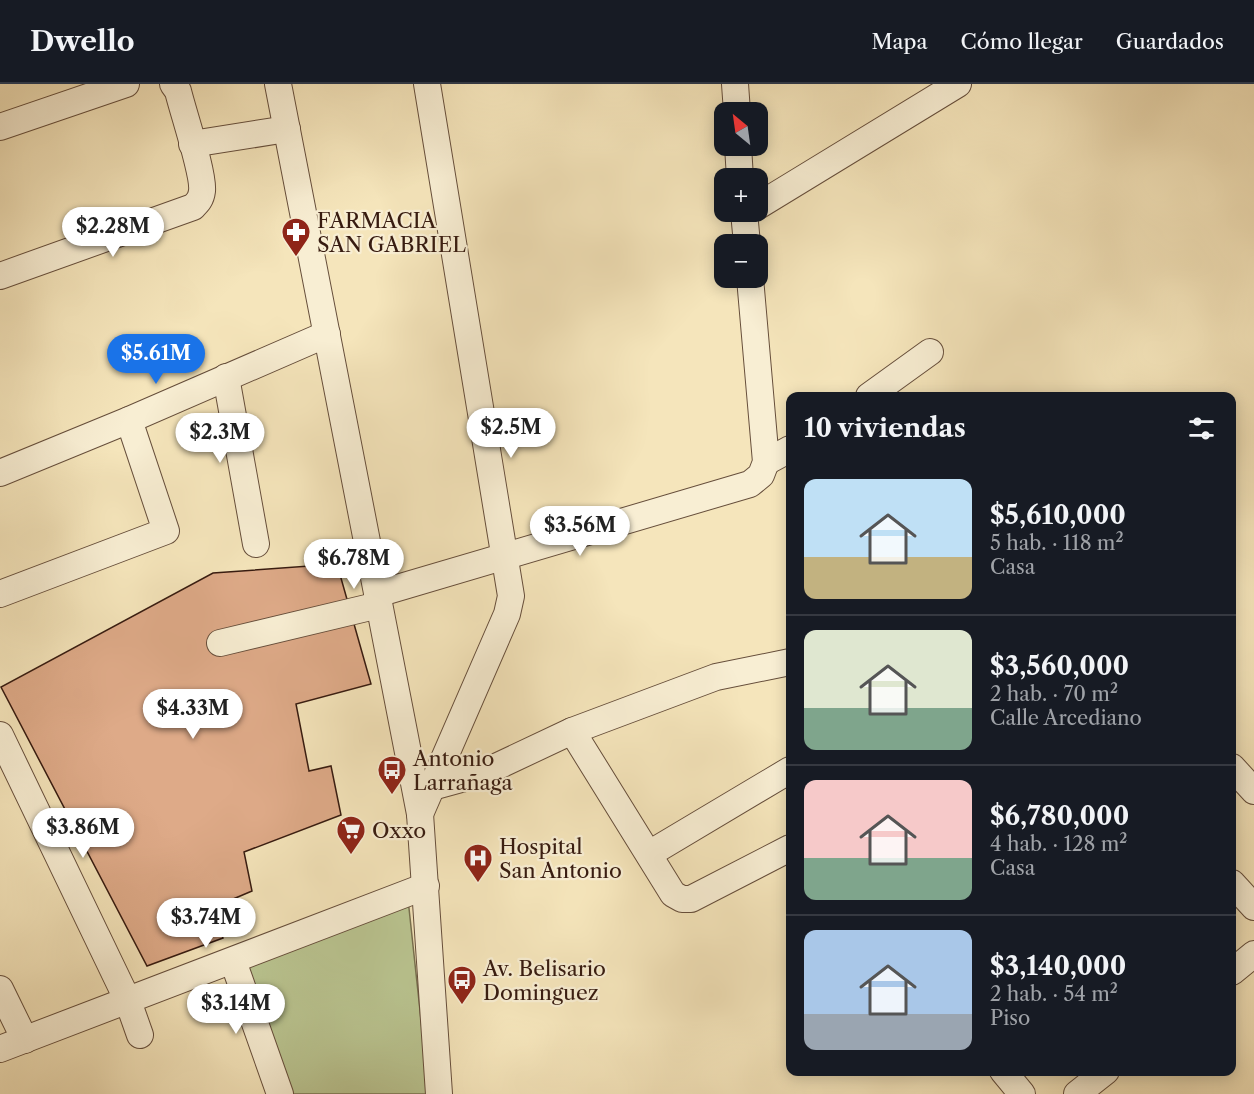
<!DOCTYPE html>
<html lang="es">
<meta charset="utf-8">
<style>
:root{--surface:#171b24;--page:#20242c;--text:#f1f3f6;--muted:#9ea1a6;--line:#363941;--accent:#1a73e8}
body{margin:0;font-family:"Libre Caslon Text",serif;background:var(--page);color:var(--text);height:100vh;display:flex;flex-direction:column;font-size:22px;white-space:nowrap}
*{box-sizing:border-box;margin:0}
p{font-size:20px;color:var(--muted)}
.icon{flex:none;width:33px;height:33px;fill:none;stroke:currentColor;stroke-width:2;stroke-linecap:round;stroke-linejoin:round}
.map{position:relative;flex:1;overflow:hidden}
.drawer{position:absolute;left:786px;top:308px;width:450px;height:684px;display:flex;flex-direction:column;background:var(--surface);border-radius:12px;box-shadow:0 3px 15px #0003}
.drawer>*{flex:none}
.needle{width:39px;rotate:331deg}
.controls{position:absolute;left:714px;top:18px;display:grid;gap:12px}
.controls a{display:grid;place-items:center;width:54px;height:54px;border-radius:12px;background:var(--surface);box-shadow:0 3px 15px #0003;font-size:30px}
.price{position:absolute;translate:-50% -51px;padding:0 14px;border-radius:21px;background:#fff;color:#222;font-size:20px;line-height:39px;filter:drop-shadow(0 2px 3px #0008)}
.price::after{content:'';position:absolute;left:50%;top:36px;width:18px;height:14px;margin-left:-9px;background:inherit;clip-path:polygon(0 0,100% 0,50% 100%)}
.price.current{background:var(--accent);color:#fff}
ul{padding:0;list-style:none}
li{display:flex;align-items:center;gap:18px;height:150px;padding:0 18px}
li+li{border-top:2px solid var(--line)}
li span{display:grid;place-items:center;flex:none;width:168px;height:120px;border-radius:12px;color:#555}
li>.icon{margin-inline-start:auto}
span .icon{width:72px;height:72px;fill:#fffc;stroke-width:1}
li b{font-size:26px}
h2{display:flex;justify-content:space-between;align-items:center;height:72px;padding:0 18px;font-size:26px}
header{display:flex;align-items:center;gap:36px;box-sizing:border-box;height:84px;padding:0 30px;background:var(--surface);border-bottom:2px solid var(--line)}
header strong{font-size:28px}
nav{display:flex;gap:33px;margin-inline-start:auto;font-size:21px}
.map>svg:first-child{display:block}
</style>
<header>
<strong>Dwello</strong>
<nav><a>Mapa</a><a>Cómo llegar</a><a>Guardados</a></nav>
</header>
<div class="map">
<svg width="1254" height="1010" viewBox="0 0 1254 1010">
<rect width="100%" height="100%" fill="#f5e5bb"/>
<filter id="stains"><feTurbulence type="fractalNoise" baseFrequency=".00333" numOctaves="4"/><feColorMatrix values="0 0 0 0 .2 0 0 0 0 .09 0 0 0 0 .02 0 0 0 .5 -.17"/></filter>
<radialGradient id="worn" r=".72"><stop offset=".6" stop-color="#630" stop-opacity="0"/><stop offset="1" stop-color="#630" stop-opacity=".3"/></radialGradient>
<polygon fill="#bac591" stroke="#787050" stroke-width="1.5" points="408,815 429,1010 289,1010 245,882"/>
<polygon fill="#deaa88" stroke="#371b10" stroke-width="1.5" points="337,480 371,600 296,620 309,687 331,682 341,731 244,768 252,807 212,824 223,854 147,882 1,603 213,489"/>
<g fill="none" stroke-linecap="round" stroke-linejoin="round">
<g stroke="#664e3b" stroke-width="28">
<g id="minor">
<polyline points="278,0 420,730 439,1010"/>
<polyline points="735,0 737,28"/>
<polyline points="0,43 126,0"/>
<polyline points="192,60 287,45"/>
<polyline points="738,62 740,94"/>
<polyline points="758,122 958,0"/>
<polyline points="744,128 747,160"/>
<path d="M0,192L193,123C198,118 201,115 202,107C204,90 183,28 178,7L173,0"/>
<polyline points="226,293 256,460"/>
<polyline points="869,312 930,268"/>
<polyline points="766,378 790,365"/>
<polyline points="0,389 129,336 327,250"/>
<polyline points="0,510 166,447 129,336"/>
<polyline points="377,510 750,400 761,391 766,378 750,194"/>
<polyline points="220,559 379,521"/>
<polyline points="572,647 673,810 682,815 691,815 790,764"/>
<polyline points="0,651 128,917 140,951"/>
<polyline points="1232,683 1254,707"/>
<polyline points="432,703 483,689 572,647 716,593 790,578"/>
<polyline points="420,730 507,530 511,512 427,0"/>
<polyline points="649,770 790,686"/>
<polyline points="1232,799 1254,823"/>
<polyline points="233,877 280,1010"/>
<polyline points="1232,888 1254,870"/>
<polyline points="0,905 25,956"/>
<polyline points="0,965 426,802"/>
<polyline points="1003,987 1022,1010"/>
<polyline points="1077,1010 1106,987"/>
</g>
</g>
<use href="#minor" stroke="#f8eed3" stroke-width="26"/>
</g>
<defs>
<g id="pharmacy-pin" transform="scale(1.5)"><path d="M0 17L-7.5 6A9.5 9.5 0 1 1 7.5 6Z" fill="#8f2418" stroke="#f8eed3"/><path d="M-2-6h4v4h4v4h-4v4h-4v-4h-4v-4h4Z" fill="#fff"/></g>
<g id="bus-pin" transform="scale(1.5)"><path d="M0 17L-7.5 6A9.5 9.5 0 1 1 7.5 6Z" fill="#8f2418" stroke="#f8eed3"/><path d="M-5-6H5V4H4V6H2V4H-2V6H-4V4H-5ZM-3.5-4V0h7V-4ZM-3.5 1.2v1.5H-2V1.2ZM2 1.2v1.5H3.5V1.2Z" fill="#fff"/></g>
<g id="supermarket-pin" transform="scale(1.5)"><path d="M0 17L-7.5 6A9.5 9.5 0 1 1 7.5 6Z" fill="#8f2418" stroke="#f8eed3"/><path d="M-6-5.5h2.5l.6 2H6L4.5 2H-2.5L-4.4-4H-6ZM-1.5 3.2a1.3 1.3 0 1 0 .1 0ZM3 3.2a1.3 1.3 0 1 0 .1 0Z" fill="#fff"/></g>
<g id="hospital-pin" transform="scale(1.5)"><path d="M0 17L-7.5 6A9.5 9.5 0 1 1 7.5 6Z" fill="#8f2418" stroke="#f8eed3"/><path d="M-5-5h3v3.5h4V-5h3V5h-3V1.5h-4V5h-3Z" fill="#fff"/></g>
</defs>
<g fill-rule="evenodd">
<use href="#pharmacy-pin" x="296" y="148"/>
<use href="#bus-pin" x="392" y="686"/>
<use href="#supermarket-pin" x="351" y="746"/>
<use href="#hospital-pin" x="478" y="774"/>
<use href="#bus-pin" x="462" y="896"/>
</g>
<g text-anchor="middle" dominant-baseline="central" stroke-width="4.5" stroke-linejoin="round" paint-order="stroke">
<g font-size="21" fill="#371b10" stroke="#f8eed3" text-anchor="start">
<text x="317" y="136">FARMACIA<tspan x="317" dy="24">SAN GABRIEL</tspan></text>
<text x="413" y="674">Antonio<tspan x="413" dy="24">Larrañaga</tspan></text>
<text x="372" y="746">Oxxo</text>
<text x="499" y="762">Hospital<tspan x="499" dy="24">San Antonio</tspan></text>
<text x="483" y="884">Av. Belisario<tspan x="483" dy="24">Dominguez</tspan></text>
</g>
</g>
<rect width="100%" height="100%" filter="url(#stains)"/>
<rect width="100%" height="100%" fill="url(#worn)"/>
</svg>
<div class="controls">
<a><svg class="needle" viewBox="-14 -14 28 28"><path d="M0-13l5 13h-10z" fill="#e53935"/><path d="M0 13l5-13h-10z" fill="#9ea1a6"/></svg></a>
<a>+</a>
<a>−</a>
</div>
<b class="price" style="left:113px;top:174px">$2.28M</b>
<b class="price current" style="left:156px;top:301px">$5.61M</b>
<b class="price" style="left:511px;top:375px">$2.5M</b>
<b class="price" style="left:220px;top:380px">$2.3M</b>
<b class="price" style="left:580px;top:473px">$3.56M</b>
<b class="price" style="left:354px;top:506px">$6.78M</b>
<b class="price" style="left:193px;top:656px">$4.33M</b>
<b class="price" style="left:83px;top:775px">$3.86M</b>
<b class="price" style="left:206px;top:865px">$3.74M</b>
<b class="price" style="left:236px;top:951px">$3.14M</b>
<section class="drawer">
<h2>10 viviendas<svg class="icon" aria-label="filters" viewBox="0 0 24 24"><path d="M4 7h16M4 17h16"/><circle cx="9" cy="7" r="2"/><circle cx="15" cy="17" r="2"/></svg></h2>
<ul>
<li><span style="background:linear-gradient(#bfe0f5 65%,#c2b280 0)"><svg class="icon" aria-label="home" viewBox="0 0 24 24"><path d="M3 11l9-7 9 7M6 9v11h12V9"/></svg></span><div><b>$5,610,000</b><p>5 hab. · 118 m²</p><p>Casa</p></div></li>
<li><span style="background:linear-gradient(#dfe7d0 65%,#7fa58c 0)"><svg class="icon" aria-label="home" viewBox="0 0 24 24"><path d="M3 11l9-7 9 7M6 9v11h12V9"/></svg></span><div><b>$3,560,000</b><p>2 hab. · 70 m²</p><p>Calle Arcediano</p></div></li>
<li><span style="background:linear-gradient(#f6c9c9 65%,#7fa58c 0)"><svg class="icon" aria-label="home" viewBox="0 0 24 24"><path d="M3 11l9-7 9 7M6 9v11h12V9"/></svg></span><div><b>$6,780,000</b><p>4 hab. · 128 m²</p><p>Casa</p></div></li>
<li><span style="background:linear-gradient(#a9c7e8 70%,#9aa5b1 0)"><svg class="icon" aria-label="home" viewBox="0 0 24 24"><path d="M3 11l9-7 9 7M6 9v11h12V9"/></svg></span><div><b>$3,140,000</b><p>2 hab. · 54 m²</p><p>Piso</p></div></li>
</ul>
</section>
</div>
